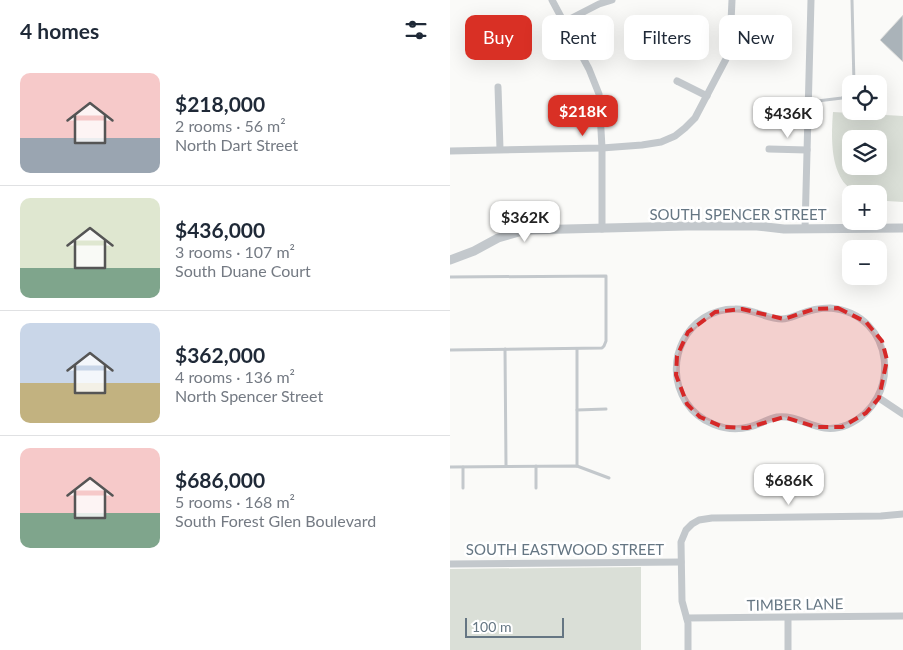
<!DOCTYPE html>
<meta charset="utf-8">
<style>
:root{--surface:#fff;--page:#f6f6f7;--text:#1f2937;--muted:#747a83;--line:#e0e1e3;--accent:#d93025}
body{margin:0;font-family:Lato,sans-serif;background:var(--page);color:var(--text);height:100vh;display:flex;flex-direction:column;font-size:19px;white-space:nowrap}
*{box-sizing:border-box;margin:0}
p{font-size:16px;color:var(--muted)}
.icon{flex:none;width:28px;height:28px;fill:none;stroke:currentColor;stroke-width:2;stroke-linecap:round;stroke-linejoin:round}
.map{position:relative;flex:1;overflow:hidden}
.details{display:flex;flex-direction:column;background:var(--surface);width:450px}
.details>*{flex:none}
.top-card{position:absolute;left:15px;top:15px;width:362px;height:45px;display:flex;gap:10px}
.controls{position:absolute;left:392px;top:75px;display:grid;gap:10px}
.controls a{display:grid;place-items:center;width:45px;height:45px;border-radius:10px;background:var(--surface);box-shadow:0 5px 20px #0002;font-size:25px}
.scale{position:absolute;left:15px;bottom:12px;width:99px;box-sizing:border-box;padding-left:5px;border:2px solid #657683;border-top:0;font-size:14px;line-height:18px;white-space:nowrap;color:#657683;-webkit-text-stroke:4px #fff;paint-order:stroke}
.price{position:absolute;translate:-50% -42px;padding:0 11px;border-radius:10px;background:#fff;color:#222;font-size:16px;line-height:32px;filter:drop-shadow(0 1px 2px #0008)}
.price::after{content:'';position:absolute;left:50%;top:30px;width:15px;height:11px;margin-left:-8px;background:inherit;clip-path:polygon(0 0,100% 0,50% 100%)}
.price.selected{background:var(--accent);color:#fff}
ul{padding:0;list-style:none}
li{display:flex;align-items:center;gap:15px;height:125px;padding:0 20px}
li+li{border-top:1px solid var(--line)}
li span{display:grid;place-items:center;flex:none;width:140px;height:100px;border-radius:10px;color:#555}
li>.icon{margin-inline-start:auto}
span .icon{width:60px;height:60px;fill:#fffc;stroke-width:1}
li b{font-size:21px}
h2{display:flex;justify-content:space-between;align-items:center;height:60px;padding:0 20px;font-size:21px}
.tag{padding:0 18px;border-radius:10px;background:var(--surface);box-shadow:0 5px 20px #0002;font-size:18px;line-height:45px}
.tag.selected{background:var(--accent);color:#fff}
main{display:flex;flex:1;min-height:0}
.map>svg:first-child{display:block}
</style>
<main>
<section class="details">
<h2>4 homes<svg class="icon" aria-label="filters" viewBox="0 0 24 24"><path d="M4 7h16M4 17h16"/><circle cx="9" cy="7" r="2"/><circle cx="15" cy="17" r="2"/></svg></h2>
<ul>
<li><span style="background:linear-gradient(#f6c9c9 65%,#9aa5b1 0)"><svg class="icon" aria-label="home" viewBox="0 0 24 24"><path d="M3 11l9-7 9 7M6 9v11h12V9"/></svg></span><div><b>$218,000</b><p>2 rooms · 56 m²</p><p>North Dart Street</p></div></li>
<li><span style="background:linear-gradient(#dfe7d0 70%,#7fa58c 0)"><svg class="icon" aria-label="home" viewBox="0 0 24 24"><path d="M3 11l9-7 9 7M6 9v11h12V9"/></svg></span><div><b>$436,000</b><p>3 rooms · 107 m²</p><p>South Duane Court</p></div></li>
<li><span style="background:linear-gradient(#c9d6e8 60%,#c2b280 0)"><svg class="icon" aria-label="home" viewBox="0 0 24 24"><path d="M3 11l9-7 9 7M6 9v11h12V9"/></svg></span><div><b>$362,000</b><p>4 rooms · 136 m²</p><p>North Spencer Street</p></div></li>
<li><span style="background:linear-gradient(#f6c9c9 65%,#7fa58c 0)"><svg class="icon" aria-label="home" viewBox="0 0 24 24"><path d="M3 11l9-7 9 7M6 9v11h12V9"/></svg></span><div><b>$686,000</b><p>5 rooms · 168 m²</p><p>South Forest Glen Boulevard</p></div></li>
</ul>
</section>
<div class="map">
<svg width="453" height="650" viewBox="0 0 453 650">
<rect width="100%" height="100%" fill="#fafaf8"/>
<g fill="#dadfd7" fill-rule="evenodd">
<path d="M383,112L453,116V202L437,201L429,199V194C424,194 418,195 413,194C379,187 381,138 383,112ZM401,139H429V166H401Z"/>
<polygon points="191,567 191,650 0,650 0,569"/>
</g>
<polygon fill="#aab3b9" stroke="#dcdcda" points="453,15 453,62 430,40"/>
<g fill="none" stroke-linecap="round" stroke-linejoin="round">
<g stroke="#c3c8cc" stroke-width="3">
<polyline points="402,0 404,84"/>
<polyline points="359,102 392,98 401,89"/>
<polyline points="0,277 156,276 156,341 154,346 152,348 0,350"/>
<polyline points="55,349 56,466"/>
<polyline points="127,349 127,466"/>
<polyline points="127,410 156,409"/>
<polyline points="86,466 86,488"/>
<polyline points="0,467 127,466 159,478"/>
<polyline points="13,467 13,488"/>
</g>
<g stroke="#c3c8cc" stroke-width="7">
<polyline points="102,0 139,69 149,94 152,148 152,229"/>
<polyline points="114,22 149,4 162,0"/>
<polyline points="227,81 257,96"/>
<polyline points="48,87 50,149"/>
<polyline points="319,149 357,150"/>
<polyline points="0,151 152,148 192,145 211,142 225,136 235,128 245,118 276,59 280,44 282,0"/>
<polyline points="355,229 361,0"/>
<path d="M380,308C446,314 453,401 397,425C368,437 352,414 327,417C317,419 309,425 299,427C275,433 249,422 236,402C211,363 237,309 285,309C302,308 316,319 332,319C339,319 344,316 350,314C360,310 369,308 380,308Z"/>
<polyline points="429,398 453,414"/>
<polyline points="0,564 231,562"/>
<polyline points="237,618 453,616"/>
<polyline points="338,618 338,650"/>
<polyline points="238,650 238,623 232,601 231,542 236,530 242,524 249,520 262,518 431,516 453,514"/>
</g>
<polyline stroke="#c3c8cc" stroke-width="9" points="0,260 24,251 48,238 76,230 237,226 307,226 334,229 453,228"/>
</g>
<path fill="#d62828" fill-opacity="0.2" stroke="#d62828" stroke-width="4" stroke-dasharray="10 6" stroke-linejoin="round" d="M388,308L416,322L432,341L437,360L429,398L416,413L392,427H366L334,417L297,428L273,427L250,417L237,404L226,375L227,356L238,332L265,312L292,309L334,319L364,309Z"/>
<g text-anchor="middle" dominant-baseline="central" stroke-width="5" stroke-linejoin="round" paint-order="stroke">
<g font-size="15" fill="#657683" stroke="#fff">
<text x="288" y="214">SOUTH SPENCER STREET</text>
<text x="115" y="549">SOUTH EASTWOOD STREET</text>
<text transform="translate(345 604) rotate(-1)">TIMBER LANE</text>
</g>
</g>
</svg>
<div class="controls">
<a><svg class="icon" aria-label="locate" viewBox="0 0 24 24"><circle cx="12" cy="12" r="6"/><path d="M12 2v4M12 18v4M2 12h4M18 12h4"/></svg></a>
<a><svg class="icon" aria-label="layers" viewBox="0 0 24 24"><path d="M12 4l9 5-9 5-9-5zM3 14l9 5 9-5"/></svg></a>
<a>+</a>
<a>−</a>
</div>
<div class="scale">100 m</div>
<b class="price selected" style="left:133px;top:137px">$218K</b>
<b class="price" style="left:338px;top:139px">$436K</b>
<b class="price" style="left:75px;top:243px">$362K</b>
<b class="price" style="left:339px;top:506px">$686K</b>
<div class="top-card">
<a class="tag selected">Buy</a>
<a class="tag">Rent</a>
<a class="tag">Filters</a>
<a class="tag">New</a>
</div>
</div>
</main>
